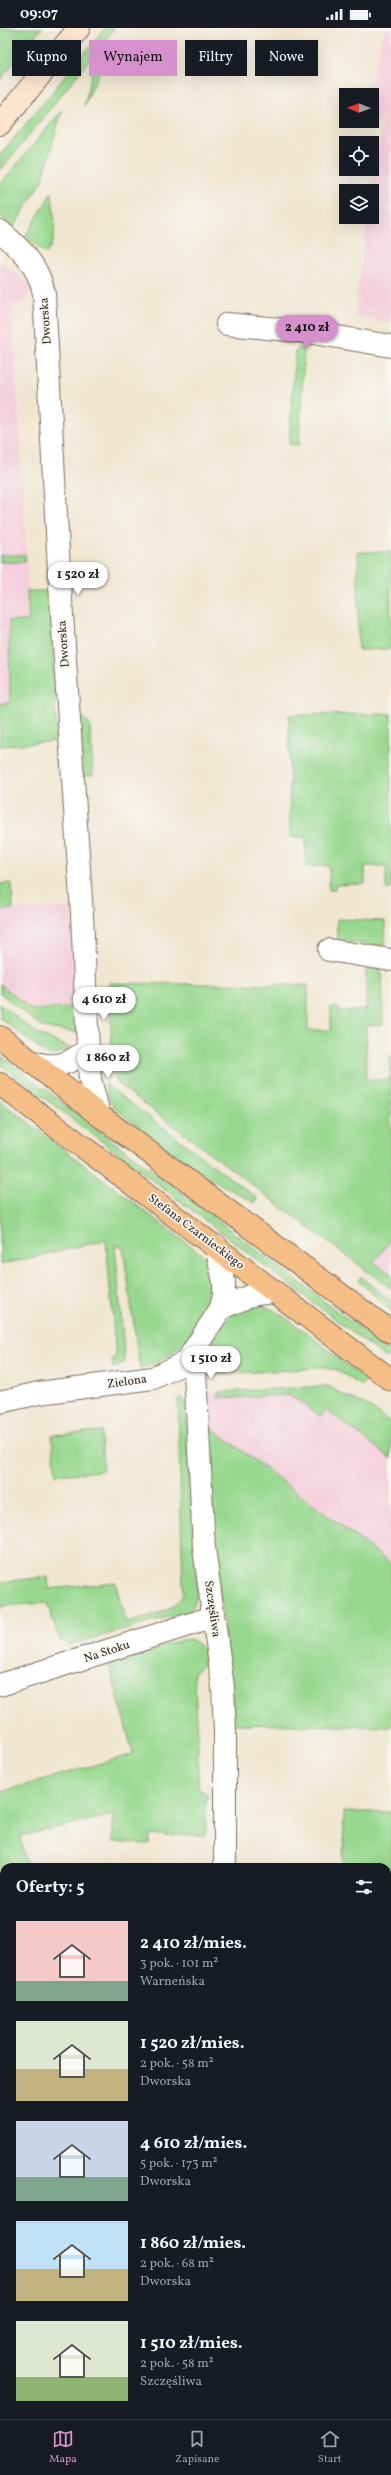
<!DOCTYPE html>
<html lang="pl">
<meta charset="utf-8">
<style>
:root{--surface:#171b24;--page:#242831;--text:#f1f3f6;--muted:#9ea1a6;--line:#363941;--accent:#d690ce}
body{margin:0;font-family:Vollkorn,serif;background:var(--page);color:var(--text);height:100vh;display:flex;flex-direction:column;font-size:15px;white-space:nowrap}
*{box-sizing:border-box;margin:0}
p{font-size:13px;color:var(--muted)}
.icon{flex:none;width:22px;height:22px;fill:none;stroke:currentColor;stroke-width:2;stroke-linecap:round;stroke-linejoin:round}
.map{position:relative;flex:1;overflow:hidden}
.sheet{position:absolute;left:0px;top:1835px;width:391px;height:556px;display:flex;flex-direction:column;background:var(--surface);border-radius:12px 12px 0 0;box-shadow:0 4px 16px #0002}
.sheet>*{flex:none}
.guide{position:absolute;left:12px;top:12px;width:367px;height:36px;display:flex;gap:8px}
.needle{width:26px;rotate:271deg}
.buttons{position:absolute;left:339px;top:60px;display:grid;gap:8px}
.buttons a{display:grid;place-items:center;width:40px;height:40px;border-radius:0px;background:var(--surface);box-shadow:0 4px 16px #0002;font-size:20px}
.price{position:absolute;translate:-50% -34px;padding:0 9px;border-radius:14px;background:#fff;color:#222;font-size:13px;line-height:26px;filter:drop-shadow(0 1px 2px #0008)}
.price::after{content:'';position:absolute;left:50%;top:24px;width:12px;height:9px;margin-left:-6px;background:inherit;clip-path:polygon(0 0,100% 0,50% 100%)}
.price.on{background:var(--accent);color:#111}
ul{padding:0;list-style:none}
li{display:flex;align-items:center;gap:12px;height:100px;padding:0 16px}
li span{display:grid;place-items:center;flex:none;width:112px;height:80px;border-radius:0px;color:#555}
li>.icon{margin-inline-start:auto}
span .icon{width:48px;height:48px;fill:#fffc;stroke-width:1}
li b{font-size:17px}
h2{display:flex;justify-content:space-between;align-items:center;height:48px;padding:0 16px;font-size:17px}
.pill{padding:0 14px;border-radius:0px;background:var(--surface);box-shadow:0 4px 16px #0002;font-size:14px;line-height:36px}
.pill.on{background:var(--accent);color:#111}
.status{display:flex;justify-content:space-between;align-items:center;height:28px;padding:0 20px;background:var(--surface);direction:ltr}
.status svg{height:11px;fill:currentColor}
.dock{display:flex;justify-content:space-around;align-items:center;height:56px;border-top:1px solid var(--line);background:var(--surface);font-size:11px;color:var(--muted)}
.dock a{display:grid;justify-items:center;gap:2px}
.dock .on{color:var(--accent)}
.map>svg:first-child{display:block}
</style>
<div class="status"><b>09:07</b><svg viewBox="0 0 49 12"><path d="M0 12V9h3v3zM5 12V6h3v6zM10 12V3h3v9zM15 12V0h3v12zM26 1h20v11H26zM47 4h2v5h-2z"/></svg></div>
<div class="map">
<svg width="391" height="2391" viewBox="0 0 391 2391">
<rect width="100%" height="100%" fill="#f6f6f2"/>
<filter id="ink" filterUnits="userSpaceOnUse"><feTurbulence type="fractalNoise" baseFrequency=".025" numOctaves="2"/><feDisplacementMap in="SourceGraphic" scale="8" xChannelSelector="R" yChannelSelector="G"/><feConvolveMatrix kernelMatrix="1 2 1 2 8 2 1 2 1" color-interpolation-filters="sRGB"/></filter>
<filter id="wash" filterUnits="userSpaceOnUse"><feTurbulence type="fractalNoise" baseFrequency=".012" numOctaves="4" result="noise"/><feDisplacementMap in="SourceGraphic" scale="16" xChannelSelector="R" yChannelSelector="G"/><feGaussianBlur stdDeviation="0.9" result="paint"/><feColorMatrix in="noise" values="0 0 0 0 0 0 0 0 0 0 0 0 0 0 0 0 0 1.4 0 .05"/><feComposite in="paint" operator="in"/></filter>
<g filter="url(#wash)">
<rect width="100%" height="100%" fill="#f1e7d1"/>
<g fill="#f4cfdc">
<polygon points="385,0 391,0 391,295 354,289 368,189 372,189 371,163 382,95 372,93 372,67 366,67"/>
<polygon points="0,233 33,259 28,269 21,275 12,278 36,692 0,692"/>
<polygon points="72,879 77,987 71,980 32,982 0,956 0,882"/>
<polygon points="391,1211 391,1246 374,1234"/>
<polygon points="328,1358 345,1368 365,1376 391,1395 391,1536 208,1397 207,1363 220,1364"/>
</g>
<g fill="#97d88e" stroke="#698156">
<polygon points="0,0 42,0 0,52"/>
<polygon points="105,0 114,1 0,143 0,127"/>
<polygon points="111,19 84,78 92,44"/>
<polygon points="62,82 42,153 13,200 0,188 0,157"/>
<path d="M52,164C53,185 60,208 46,226L25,209Z"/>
<polygon points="298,320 304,322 299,417 289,416 295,325"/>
<polygon points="358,524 391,524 391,621 358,622"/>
<polygon points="0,527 26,527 24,534 0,534"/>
<polygon points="27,563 50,563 57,713 0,718 0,675 10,675 9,593 29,593"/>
<polygon points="391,686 391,861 386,861 386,838 365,838 365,856 335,857 335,862 329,862 329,838 306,838 306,809 290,809 289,687"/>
<polygon points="83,689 90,697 93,747 84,747 79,690"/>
<polygon points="12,855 13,881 0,882 0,856"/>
<polygon points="337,891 385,893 385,915 382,918 340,913 337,909"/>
<polygon points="366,941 376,941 382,946 383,997 366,997 366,1052 390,1052 391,1028 391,1211 374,1234 391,1246 391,1261 118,1056 113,1045 109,955 308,957 308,1002 331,1002 331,979 338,979 338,983 366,982"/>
<polygon points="0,956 32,982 71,980 77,985 78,1005 42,999 0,965"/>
<polygon points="0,976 36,1005 72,1021 52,1027 44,1024 0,990"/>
<polygon points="0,1027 391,1324 386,1330 0,1036"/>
<polygon points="105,1056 257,1170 255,1175 202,1146 118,1083 110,1074"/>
<path d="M0,1073L200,1225C203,1228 209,1232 210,1236C222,1264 194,1308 173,1325C163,1332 151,1336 140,1341L123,1219L115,1216L125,1335L113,1340L112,1331L116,1330L106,1212L0,1237Z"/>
<polygon points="361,1249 391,1273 391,1283 358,1252"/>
<path d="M255,1275C280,1278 342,1335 366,1352L362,1358L337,1342L323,1340L207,1347C207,1326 213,1306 228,1290C233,1283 247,1279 255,1275Z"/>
<polygon points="328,1358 345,1368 365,1376 391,1395 391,1430 326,1382 321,1388 289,1367 218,1370 220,1364"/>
<path d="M183,1370L185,1373L197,1567L192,1581L184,1585L69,1617L60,1612L47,1575L0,1578V1554L48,1549L49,1561L115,1554L126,1595C145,1590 174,1585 183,1566L178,1371Z"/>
<polygon points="208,1397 391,1536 391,1699 235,1696 214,1518"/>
<polygon points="101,1403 103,1443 56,1447 52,1407"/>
<path d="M190,1611C200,1617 205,1621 209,1632L194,1644L198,1706V1759L209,1769H206V1807H150L149,1816L113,1814V1787L20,1808L27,1839H4V1888H0V1764L133,1726L109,1635L182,1612Z"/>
<polygon points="344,1784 391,1784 391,2077 387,2086 387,1839 343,1839"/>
<rect x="0" y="2026" width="4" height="125"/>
<polygon points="387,2176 391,2177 391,2391 318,2391 319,2387 387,2387"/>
<polygon points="0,2358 4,2358 4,2387 48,2387 48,2391 0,2391"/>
<polygon points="250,2387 302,2387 302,2391 249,2391"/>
</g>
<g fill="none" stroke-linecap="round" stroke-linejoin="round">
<g stroke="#54c2ca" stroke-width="8">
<polyline points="387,2053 391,2043"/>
<polyline points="286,2391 286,2387"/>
</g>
</g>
</g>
<g filter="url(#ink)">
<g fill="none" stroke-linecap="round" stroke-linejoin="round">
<g stroke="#7b6c5d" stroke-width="24">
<g id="street">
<path d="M0,203C21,221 38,237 44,265L59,542L82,886L88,1021L90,1051L99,1087"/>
<polyline points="227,296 308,304 391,318"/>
<polyline points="329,922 391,932"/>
<path d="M32,1034C55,1041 69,1037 88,1021"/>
<polyline points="221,1280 255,1266 275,1264"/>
<polyline points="194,1323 204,1520 223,1659 225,1704 225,1839"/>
<polyline points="0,1374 39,1365 153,1350 186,1334 221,1280 224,1267 224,1254 216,1218"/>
<polyline points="0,1657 213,1589"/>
<polyline points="0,2251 4,2251"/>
<polyline points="153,2391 153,2387"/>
</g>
</g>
<g stroke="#7b6c5d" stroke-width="24">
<polyline id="secondary" points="0,96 79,0"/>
</g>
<g stroke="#7b6c5d" stroke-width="24">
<g id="primary">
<polyline points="0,1009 99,1087 391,1304"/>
<polyline points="0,1056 391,1352"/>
</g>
</g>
<use href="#street" stroke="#fff" stroke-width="22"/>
<use href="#secondary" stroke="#fbe5cf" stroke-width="22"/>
<use href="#primary" stroke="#f6be87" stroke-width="22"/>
</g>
</g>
<g text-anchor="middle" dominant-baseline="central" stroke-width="3.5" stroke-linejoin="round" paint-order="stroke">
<g font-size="12" fill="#3b2a1e" stroke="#f6f6f2">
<text transform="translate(46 293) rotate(-94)">Dworska</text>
<text transform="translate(64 616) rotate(-94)">Dworska</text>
<text transform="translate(196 1204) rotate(37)">Stefana Czarnieckiego</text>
<text transform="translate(127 1354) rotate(-8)">Zielona</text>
<text transform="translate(212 1581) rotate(82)">Szczęśliwa</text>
<text transform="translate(107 1624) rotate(-18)">Na Stoku</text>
</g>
</g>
</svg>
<div class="buttons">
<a><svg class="needle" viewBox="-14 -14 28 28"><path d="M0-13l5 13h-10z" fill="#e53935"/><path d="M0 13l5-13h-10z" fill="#9ea1a6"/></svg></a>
<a><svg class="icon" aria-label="locate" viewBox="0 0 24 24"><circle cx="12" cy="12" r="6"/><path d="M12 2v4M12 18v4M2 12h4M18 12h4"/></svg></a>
<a><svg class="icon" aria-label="layers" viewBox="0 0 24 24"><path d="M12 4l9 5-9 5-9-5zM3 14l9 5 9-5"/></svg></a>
</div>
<b class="price on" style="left:307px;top:321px">2 410 zł</b>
<b class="price" style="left:78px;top:568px">1 520 zł</b>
<b class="price" style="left:104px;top:993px">4 610 zł</b>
<b class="price" style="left:108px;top:1051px">1 860 zł</b>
<b class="price" style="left:211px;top:1352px">1 510 zł</b>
<div class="guide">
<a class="pill">Kupno</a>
<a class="pill on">Wynajem</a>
<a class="pill">Filtry</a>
<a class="pill">Nowe</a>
</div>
<section class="sheet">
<h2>Oferty: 5<svg class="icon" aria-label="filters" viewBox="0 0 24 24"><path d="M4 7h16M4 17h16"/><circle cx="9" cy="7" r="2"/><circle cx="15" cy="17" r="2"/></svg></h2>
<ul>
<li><span style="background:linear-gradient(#f6c9c9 75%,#7fa58c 0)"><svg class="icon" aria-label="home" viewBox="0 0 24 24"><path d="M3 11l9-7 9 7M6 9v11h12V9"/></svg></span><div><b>2 410 zł/mies.</b><p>3 pok. · 101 m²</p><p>Warneńska</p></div></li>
<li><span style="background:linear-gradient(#dfe7d0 60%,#c2b280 0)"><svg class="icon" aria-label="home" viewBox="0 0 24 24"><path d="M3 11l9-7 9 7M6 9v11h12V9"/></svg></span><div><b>1 520 zł/mies.</b><p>2 pok. · 58 m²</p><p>Dworska</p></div></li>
<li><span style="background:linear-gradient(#c9d6e8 70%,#7fa58c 0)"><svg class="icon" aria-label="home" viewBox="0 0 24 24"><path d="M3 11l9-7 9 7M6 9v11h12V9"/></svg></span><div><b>4 610 zł/mies.</b><p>5 pok. · 173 m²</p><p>Dworska</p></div></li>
<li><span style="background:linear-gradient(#bfe0f5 60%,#c2b280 0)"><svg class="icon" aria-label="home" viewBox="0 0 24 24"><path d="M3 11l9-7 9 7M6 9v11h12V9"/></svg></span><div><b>1 860 zł/mies.</b><p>2 pok. · 68 m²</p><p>Dworska</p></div></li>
<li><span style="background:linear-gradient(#dfe7d0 70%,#8fb573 0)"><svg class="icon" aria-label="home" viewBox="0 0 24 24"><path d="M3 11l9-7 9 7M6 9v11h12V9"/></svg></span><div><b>1 510 zł/mies.</b><p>2 pok. · 58 m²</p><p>Szczęśliwa</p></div></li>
</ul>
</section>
</div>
<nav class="dock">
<a class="on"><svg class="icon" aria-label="map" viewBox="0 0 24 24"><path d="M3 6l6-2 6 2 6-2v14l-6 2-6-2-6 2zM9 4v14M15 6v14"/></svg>Mapa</a>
<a><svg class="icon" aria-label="saved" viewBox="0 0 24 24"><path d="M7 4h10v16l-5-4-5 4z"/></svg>Zapisane</a>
<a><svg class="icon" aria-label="home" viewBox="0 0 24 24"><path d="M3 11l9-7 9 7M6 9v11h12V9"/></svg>Start</a>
</nav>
